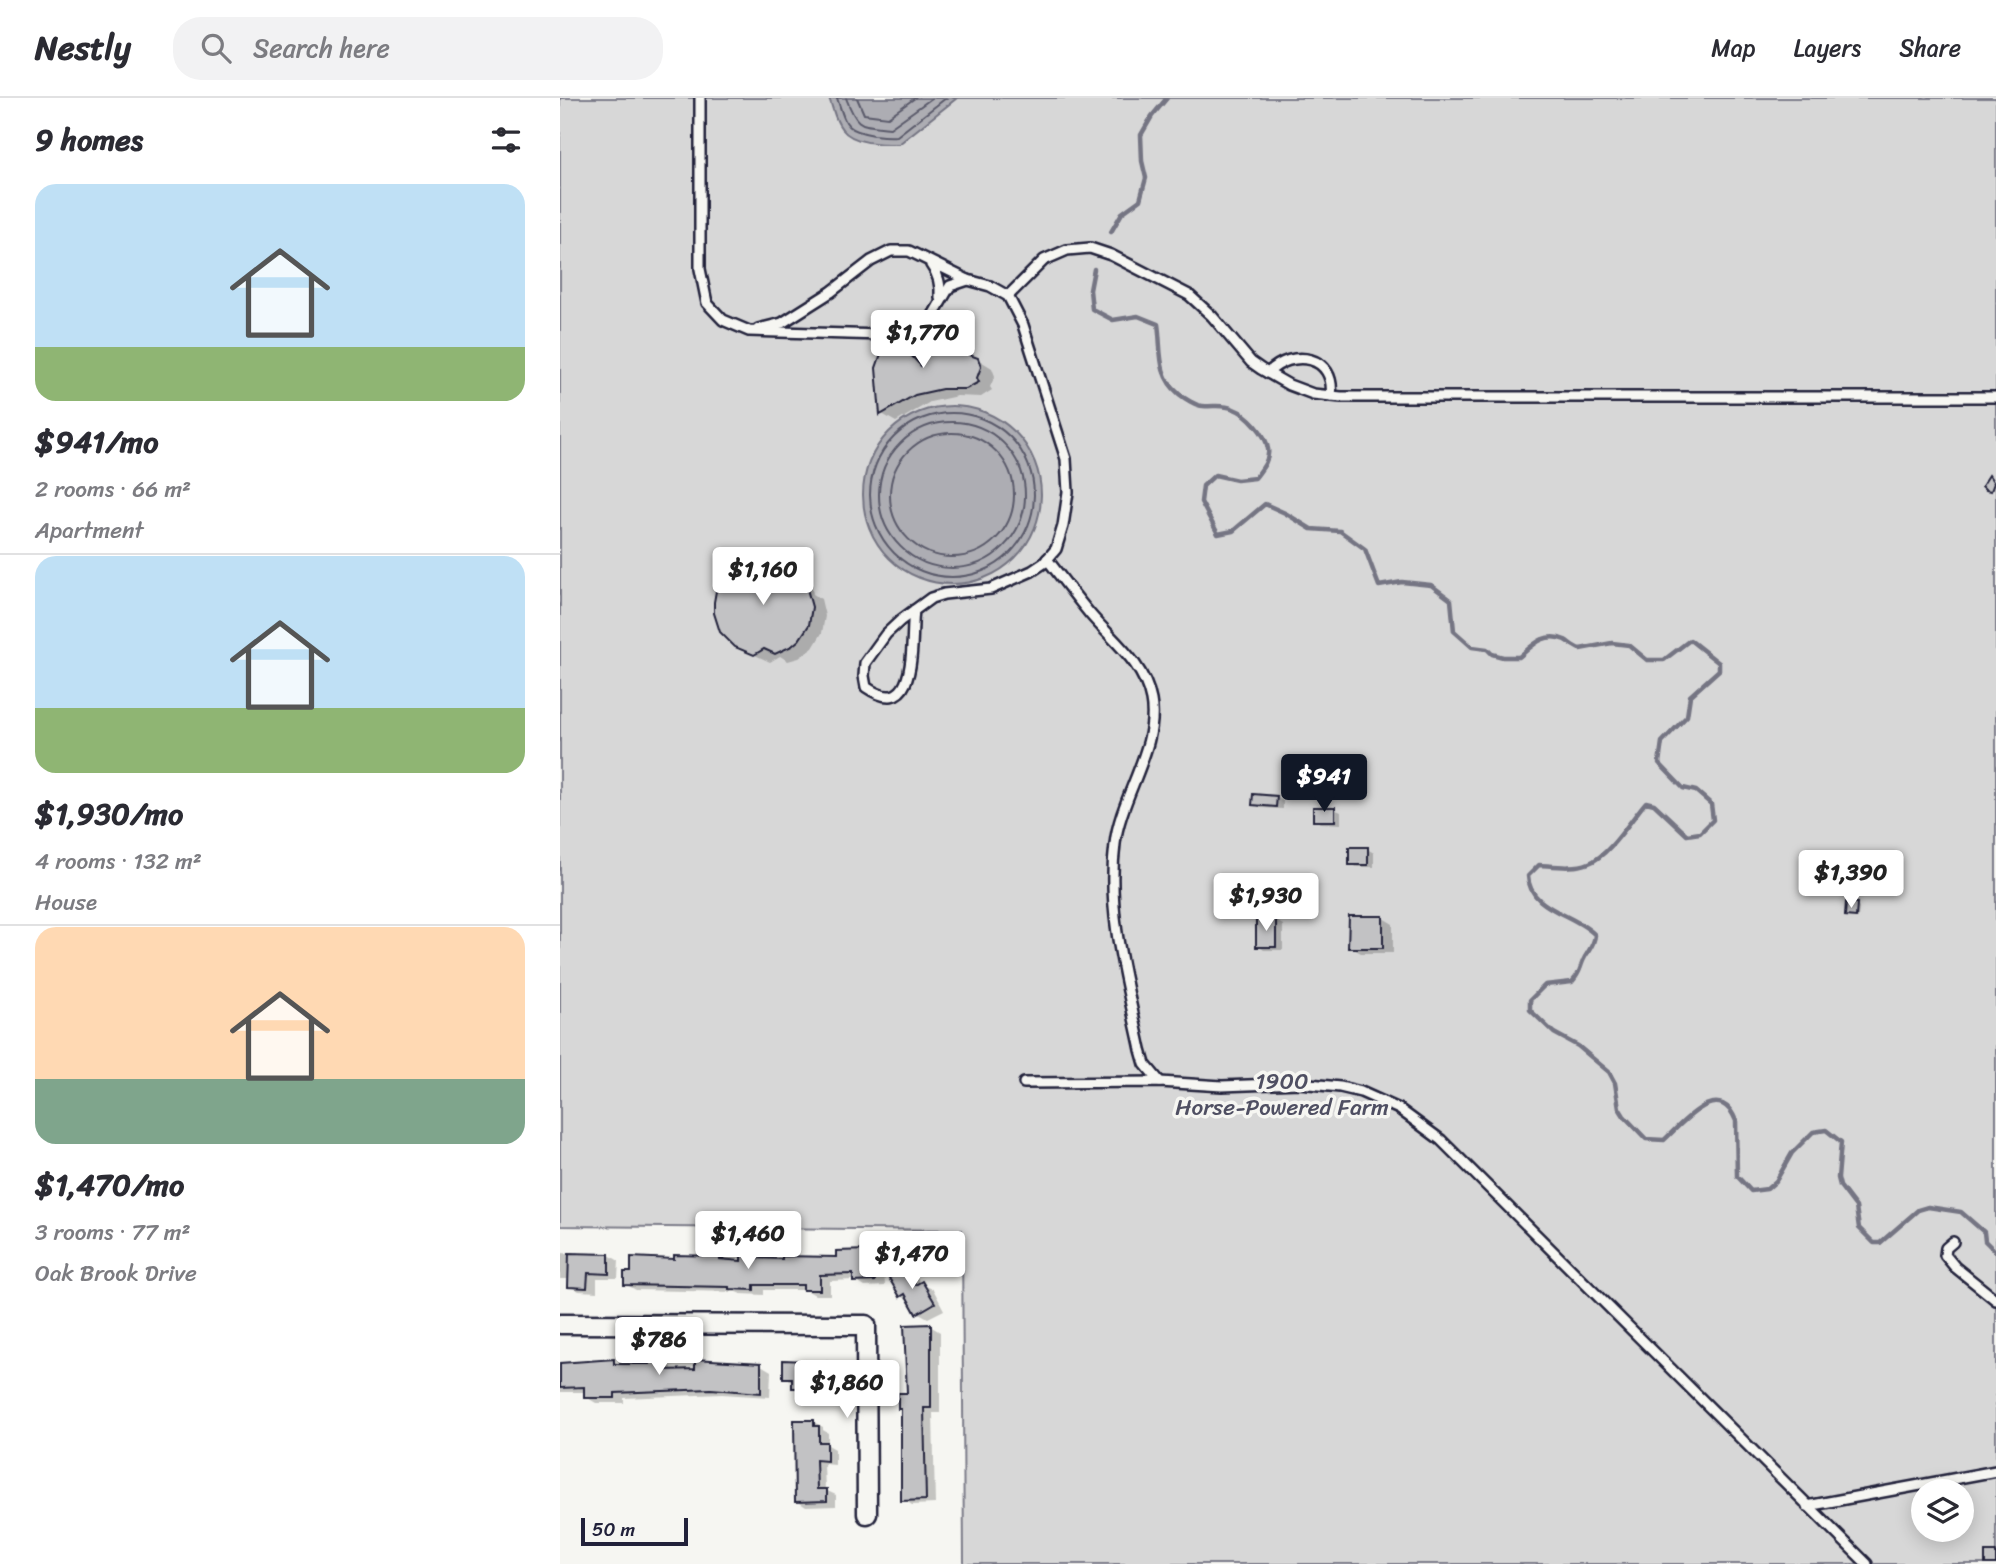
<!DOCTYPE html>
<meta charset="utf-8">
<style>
:root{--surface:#fff;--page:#f2f2f3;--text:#2b2b33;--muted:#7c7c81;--line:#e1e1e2;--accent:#111827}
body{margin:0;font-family:Sriracha,sans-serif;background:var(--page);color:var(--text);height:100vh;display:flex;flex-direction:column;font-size:26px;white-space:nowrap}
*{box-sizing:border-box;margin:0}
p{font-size:23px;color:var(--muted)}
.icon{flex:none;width:38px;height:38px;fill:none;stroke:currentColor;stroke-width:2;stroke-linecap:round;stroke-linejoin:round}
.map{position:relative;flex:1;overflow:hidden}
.details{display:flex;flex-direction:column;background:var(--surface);width:560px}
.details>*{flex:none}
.controls{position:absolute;left:1351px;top:1381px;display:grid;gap:14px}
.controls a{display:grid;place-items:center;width:63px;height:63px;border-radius:50%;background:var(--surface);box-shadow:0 4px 18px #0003;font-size:35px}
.scale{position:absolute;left:21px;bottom:18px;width:107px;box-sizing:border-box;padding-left:7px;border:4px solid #22223b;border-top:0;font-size:19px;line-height:24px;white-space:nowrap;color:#22223b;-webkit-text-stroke:5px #f6f6f2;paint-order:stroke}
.price{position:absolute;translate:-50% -60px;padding:0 16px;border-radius:7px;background:#fff;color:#222;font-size:23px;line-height:46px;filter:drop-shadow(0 2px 4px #0008)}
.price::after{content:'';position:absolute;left:50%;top:42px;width:21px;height:16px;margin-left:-10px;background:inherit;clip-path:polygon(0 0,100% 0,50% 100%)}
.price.selected{background:var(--accent);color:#fff}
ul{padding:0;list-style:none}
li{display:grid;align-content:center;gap:14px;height:371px;padding:0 35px}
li+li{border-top:2px solid var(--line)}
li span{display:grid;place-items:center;height:217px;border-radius:21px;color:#555}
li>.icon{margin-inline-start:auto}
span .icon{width:126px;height:126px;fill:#fffc;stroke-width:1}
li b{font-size:30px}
h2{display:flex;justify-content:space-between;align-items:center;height:84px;padding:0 35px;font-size:30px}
header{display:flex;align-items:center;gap:42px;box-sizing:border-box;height:98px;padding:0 35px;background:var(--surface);border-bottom:2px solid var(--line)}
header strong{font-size:33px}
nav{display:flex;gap:38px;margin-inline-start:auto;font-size:24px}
.search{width:490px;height:63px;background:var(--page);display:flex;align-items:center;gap:18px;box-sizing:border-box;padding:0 24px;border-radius:28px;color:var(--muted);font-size:26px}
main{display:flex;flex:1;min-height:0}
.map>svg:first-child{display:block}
</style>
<header>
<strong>Nestly</strong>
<div class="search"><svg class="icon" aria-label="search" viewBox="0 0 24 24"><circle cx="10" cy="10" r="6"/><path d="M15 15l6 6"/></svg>Search here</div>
<nav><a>Map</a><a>Layers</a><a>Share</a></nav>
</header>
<main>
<section class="details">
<h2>9 homes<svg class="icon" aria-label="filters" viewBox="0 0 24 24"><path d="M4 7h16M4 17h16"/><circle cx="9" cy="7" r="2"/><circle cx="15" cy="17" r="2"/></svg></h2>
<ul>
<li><span style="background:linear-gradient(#bfe0f5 75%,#8fb573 0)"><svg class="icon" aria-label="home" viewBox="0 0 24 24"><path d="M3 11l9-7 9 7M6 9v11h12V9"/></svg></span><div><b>$941/mo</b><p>2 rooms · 66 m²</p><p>Apartment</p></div></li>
<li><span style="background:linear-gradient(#bfe0f5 70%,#8fb573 0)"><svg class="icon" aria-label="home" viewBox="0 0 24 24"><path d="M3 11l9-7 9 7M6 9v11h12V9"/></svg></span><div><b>$1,930/mo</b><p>4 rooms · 132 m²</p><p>House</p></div></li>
<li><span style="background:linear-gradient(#ffd9b3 70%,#7fa58c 0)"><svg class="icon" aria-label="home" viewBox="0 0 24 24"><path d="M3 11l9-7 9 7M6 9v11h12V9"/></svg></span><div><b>$1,470/mo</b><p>3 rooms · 77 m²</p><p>Oak Brook Drive</p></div></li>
</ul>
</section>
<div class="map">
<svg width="1436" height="1466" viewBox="0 0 1436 1466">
<rect width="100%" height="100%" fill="#f6f6f2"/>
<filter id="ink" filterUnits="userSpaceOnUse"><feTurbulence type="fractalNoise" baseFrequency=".0143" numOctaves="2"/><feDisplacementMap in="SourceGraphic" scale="14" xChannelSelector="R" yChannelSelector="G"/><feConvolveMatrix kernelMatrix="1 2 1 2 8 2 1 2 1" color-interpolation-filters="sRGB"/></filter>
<g filter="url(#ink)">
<path fill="#d7d7d7" stroke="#7c7c89" stroke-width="2" fill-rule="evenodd" d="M0,0H1436V1466H404L402,1132L0,1128ZM1363,1393H1402V1432H1363Z"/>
<g fill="#adadb3" stroke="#757583" stroke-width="2">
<path d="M269,0H397L339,46C321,46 293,46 282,31C275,23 273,10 269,0Z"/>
<circle cx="392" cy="397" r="89"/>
</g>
<g fill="#0003">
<polygon points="390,244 432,270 435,278 430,289 432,292 421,299 397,298 370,304 336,324 322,316 318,270 337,245 352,254 361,264"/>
<polygon points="234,474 251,484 253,496 261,501 265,518 262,535 253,550 239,560 228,563 220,558 210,564 176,548"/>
<polygon points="716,699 723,703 723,711 701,710 694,706"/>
<polygon points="774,711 781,714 781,726 761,725 754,722"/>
<polygon points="807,751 814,755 814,769 797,769 790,766"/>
<polygon points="1297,807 1299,809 1298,820 1286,817"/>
<polygon points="823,820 833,826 833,855 801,855 790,849"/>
<polygon points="716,823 723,827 723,852 704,852 698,848"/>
<polygon points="308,1154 319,1160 319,1169 324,1172 325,1188 305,1189 294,1182 270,1183 270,1197 255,1197 246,1192 204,1192 204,1197 181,1196 176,1194 76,1192 65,1186 115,1163 159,1160 166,1164 183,1165 194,1156 205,1162 278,1161"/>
<polygon points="0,1155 49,1157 59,1163 58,1180 37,1180 37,1194 19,1193 10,1188 10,1181 0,1181"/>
<polygon points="346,1172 357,1179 360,1186 373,1191 384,1212 368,1220 357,1214 351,1203 341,1198"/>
<polygon points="370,1228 380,1234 380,1315 373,1315 375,1406 352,1407 343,1401"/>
<polygon points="54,1263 62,1268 90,1268 102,1263 112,1269 112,1273 201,1267 211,1273 210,1299 162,1296 64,1300 64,1305 36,1305 26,1299 26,1294 0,1294 0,1266"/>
<polygon points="267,1265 278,1271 277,1290 257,1289 257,1295 244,1295 234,1289 234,1284 225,1279"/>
<polygon points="254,1324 263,1329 263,1332 268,1335 268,1347 275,1351 275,1367 264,1366 265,1392 276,1397 276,1408 246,1409 237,1403"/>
</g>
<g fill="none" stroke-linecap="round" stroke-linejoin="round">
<g stroke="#5a5a6b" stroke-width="2">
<path d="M277,0C286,26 284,32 314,37C321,38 329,39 337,38L386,0"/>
<path d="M286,0C298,31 300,26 330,30L372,0"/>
<polyline points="297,0 304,16 328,19 355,0"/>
<circle cx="392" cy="397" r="82"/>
<circle cx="392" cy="397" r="73"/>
<circle cx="392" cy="397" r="62"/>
</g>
<g stroke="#757583" stroke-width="4.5">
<polyline points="551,134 562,115 580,102 586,80 582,63 581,37 592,18 607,0"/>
<path d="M534,171L530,192L532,211L553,222L578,218L598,226C602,252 596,277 619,296C624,300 636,308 643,308C654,309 663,306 674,311C688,316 706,336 708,351C710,362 701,372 695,380L677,382L655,377L643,388L641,404L658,436L673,433L705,406L725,415L751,431L780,433L805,451L819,488L842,484L871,487L891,502L894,533L912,549L927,551L932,556L943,559H959C973,547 985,533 1005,542C1010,545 1014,549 1020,551L1052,545L1069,547L1087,562H1104L1130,542L1159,565V572L1130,598L1127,618L1102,644L1099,665L1123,690L1136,693L1151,706L1153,722L1140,735L1127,737L1094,706L1086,704C1071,721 1050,757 1029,765C1015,771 995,768 979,767L968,778C969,812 1016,816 1035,837C1034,849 1027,853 1023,863C1019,873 1020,875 1012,884L985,887L970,902V912L994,935L1018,948L1049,974L1055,985L1059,1010L1064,1018L1086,1041L1104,1042C1122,1026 1159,979 1176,1023L1177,1078L1191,1093L1207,1091L1216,1083L1232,1055L1253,1034L1266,1032L1281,1044L1278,1080L1280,1088L1296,1109L1299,1130L1314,1145H1320L1358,1112L1368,1109L1401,1114L1424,1134L1425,1143L1436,1154"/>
</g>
</g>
<g fill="#c2c2c4" stroke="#22223b" stroke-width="2">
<polygon points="365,233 390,242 404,255 418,260 421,269 417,280 419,284 406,291 382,291 355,297 320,317 316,270 322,253 331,244 338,243 360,267 360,236"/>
<polygon points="1429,377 1434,385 1431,393 1426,392 1422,388"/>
<polygon points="200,460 220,463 237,474 239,487 247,491 252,509 249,527 239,542 232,548 215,556 204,551 194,557 175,549 160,534 154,515 154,504 156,493 166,487 164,479 172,471 190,462"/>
<polygon points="693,696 717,698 716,709 692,707"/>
<rect x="753" y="709" width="22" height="14"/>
<rect x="789" y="749" width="19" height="18"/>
<polygon points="1286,804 1297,805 1296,819 1285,818"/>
<polygon points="789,818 823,818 823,850 788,850"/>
<rect x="696" y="821" width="20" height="28"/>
<polygon points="309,1152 309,1165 314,1164 315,1183 293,1184 293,1176 260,1177 260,1192 243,1192 243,1187 194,1187 194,1192 169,1191 169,1189 64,1187 64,1174 71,1174 71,1159 114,1161 114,1157 160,1158 160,1161 181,1163 181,1154 195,1154 195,1160 222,1161 222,1158 276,1159 276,1153"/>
<polygon points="9,1155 49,1156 49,1176 28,1175 27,1190 8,1189"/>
<polygon points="346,1170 355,1187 362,1183 375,1205 356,1216 345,1196 340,1199 329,1180"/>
<polygon points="371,1226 371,1310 364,1310 366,1402 341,1403 341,1311 338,1311 338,1295 347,1295 344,1227"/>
<polygon points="54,1261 54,1266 89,1266 89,1261 102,1261 103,1272 135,1271 135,1261 201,1265 201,1295 151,1291 55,1295 55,1300 24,1300 24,1289 0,1290 0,1265"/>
<polygon points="223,1262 268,1264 267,1285 247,1284 247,1290 232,1290 232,1280 223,1280"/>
<polygon points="234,1322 254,1322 254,1328 259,1328 259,1344 267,1344 267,1363 256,1362 257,1391 267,1391 267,1403 235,1404"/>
<rect x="1425" y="1454" width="11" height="12"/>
</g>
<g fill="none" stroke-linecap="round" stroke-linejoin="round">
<g stroke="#22223b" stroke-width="14">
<g id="service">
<path d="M140,0V171L147,205L163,222L189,233L323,237L354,232L372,219L390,188L408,182L430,188L448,198L463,227L506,361L508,394L503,428L496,451L484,465L472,473L431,491L384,496L371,500L341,522L326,536L305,565L304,578L306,589C360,626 350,540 354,512"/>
<path d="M371,167C379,177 381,187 380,200"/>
<polyline points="448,198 484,162 507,152 530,150 551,157 629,197 652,218 691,264 701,271 729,287 753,296 781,299 1436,299"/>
<polyline points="198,231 222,225 271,194 311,163 331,153 349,153 408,182"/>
<path d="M708,275C732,250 776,257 771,298"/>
<path d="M487,461C501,479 515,498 530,516C553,543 584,565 591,602C600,648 560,699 555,746C546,815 567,885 581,952L585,966L600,984"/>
<polyline points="464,985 600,984 662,988 739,985 780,989 801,994 839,1011 881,1042 1307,1466"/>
<polyline points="1393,1144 1386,1150 1385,1157 1395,1169 1436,1202"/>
<polyline points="1247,1408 1436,1373"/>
</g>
</g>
<g stroke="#22223b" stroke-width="23">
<polyline id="minor" points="0,1226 306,1227 307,1416"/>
</g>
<use href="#service" stroke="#f6f6f2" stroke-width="9"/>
<use href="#minor" stroke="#f6f6f2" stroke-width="18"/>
</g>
</g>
<g text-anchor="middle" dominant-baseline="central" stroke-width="7" stroke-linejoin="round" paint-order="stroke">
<g font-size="23" fill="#4f4f62" stroke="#f6f6f2">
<text x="722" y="983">1900<tspan x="722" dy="26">Horse-Powered Farm</tspan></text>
</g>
</g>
</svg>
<div class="controls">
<a><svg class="icon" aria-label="layers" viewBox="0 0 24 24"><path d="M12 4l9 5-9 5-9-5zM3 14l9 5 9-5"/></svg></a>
</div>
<div class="scale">50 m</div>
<b class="price" style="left:363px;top:272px">$1,770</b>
<b class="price" style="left:203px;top:509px">$1,160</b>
<b class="price selected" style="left:764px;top:716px">$941</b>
<b class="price" style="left:1291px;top:812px">$1,390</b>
<b class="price" style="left:706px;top:835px">$1,930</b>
<b class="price" style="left:188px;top:1173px">$1,460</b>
<b class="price" style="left:352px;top:1193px">$1,470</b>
<b class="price" style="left:99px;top:1279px">$786</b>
<b class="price" style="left:287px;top:1322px">$1,860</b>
</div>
</main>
